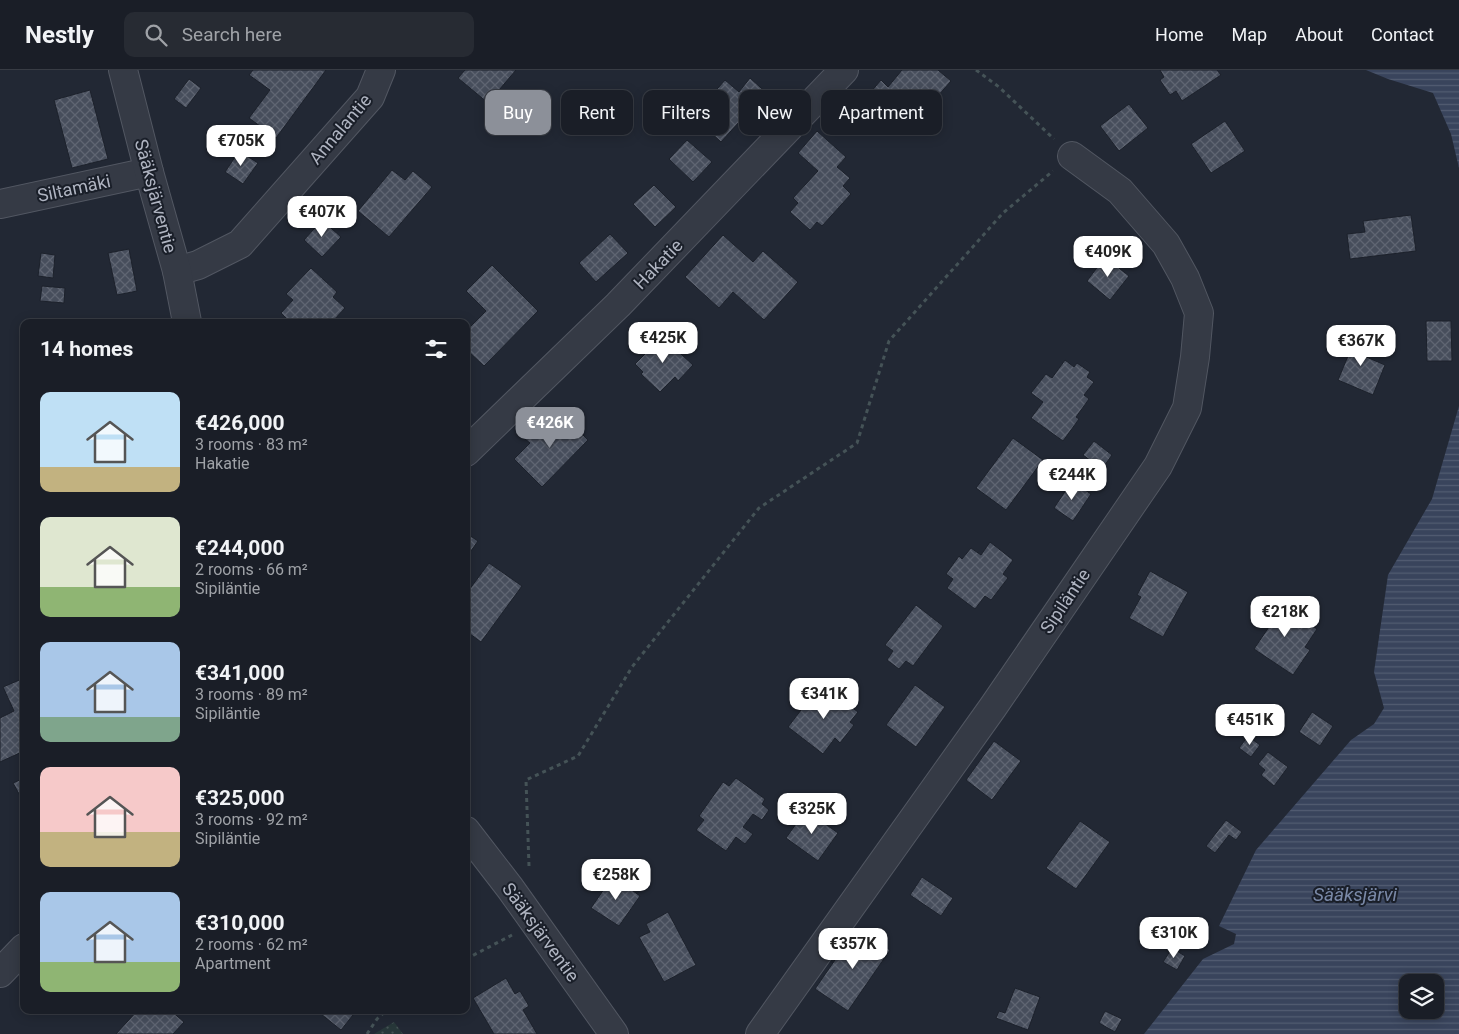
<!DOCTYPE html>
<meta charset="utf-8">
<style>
:root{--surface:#1a1e27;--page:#272b33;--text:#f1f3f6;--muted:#9fa2a7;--line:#383c44;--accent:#8c9099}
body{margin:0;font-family:Roboto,sans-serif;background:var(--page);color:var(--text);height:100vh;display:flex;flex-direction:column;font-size:19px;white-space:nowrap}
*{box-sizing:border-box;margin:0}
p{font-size:16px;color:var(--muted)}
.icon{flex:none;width:28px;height:28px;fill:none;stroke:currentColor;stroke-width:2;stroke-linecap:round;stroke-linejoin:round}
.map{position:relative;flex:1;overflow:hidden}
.drawer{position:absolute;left:20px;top:249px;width:450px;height:695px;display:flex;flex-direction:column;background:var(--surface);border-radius:10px;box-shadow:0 2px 12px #0003,0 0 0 1px var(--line)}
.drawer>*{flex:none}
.hud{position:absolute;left:485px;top:20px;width:475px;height:45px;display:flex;gap:10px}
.tools{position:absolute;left:1399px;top:904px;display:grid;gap:10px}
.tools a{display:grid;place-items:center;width:45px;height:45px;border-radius:10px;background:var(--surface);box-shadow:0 2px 12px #0003,0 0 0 1px var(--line);font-size:25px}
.price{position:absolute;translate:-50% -42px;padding:0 11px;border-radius:10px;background:#fff;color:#222;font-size:16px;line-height:32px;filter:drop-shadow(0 1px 2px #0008)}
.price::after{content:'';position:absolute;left:50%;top:30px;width:15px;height:11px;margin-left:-8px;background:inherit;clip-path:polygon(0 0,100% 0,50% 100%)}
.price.on{background:var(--accent);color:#fff}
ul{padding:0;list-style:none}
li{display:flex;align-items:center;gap:15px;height:125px;padding:0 20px}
li span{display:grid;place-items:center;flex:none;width:140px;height:100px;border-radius:10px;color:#555}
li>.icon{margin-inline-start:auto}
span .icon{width:60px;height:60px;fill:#fffc;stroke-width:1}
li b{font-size:21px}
h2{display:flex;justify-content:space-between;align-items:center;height:60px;padding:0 20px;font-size:21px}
.chip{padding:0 18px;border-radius:10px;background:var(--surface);box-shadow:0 2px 12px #0003,0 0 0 1px var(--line);font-size:18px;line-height:45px}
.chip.on{background:var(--accent);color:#fff}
header{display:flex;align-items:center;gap:30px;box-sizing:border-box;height:70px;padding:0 25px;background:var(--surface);border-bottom:1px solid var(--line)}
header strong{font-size:24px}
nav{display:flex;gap:28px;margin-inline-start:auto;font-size:18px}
.search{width:350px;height:45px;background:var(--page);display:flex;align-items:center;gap:12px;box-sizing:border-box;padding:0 18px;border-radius:10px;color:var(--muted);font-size:19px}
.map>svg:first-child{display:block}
</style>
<header>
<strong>Nestly</strong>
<div class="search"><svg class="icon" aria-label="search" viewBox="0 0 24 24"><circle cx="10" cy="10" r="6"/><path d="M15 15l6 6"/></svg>Search here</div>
<nav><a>Home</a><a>Map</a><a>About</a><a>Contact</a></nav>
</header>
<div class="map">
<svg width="1459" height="964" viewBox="0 0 1459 964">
<defs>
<pattern id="park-dots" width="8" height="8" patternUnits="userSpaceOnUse" patternTransform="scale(1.25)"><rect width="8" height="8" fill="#273739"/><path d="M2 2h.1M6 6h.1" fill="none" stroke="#445254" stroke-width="1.8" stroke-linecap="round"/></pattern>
<pattern id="water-rules" width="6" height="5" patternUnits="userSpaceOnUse" patternTransform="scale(1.25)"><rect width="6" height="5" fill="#39445c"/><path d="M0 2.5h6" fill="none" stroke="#535d72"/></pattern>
<pattern id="building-cross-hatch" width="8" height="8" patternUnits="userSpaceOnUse" patternTransform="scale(1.25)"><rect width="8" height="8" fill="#474e5c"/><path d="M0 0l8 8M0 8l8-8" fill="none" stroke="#5f6572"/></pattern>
</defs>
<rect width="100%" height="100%" fill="#222834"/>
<polygon fill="url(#park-dots)" points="394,952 403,964 374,964"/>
<g fill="url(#water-rules)" fill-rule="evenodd">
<polygon points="1366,0 1459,0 1459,98 1451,64 1433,23 1388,9"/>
<path d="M1459,336V964H1144L1203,889L1234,874L1236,864L1219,856L1256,780L1351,670L1374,654L1384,638L1374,602L1388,505L1432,429ZM1408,912H1435V940H1408Z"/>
</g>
<g fill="url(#building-cross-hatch)" stroke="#1c212b">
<polygon points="253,0 326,0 276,68 249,48 270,20 249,5"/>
<polygon points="465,0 516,0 488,33 458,8"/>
<polygon points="902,0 938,0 951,11 922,44 902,26 883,47 864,30 881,10 888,17"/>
<polygon points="1160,0 1217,0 1221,5 1182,31 1176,21 1170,25 1160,10 1164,7"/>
<polygon points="750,8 770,26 753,45 749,41 721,72 695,48 701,41 693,33 705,20 711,26 725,10 739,22"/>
<polygon points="189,9 201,18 186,38 174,29"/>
<polygon points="90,20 108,89 72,98 54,30"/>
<polygon points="1129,34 1148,58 1119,81 1100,56"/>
<polygon points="1225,51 1245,81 1211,103 1191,74"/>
<polygon points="817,61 846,87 837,97 850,108 843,116 851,124 822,156 817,152 810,160 790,142 798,133 793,128 818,101 798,83"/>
<polygon points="687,70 712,92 693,112 669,89"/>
<polygon points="239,81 258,93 243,114 225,102"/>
<polygon points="392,100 405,110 413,101 432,117 389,167 358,141"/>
<polygon points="654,115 676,137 655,157 633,134"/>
<polygon points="1411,145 1416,181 1350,189 1347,164 1365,162 1363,151"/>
<polygon points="322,150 341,167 322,187 304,170"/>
<polygon points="610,164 628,183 596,212 579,193"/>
<polygon points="723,165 753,192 763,181 798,212 764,250 733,222 719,238 685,207"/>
<polygon points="129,179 137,221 117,225 108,183"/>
<polygon points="41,183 55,185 53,208 38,206"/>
<polygon points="1105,187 1129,206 1110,230 1087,211"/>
<polygon points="492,195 538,241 484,296 466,279 466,261 486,241 466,221"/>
<polygon points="311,198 337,222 333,227 345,238 332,252 290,252 281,243 293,230 286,224"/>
<polygon points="42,216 65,218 64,233 40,231"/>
<polygon points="1426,251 1451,251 1452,291 1427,291"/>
<polygon points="1358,262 1371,268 1364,286 1385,295 1373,325 1338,310"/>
<polygon points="659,264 693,295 678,311 675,307 660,322 641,304 643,302 635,294 649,280 646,278"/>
<polygon points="1065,290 1074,297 1077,293 1090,302 1087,307 1094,312 1084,325 1089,329 1076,347 1079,349 1063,371 1031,348 1043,332 1031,323 1046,304 1052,308"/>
<polygon points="561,343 588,370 542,417 514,389 530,373 525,369 538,357 542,361"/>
<polygon points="1013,368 1043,390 1006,440 976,418"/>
<polygon points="1094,371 1112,385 1102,399 1083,385"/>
<polygon points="1072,411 1091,424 1073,451 1054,438"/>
<polygon points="466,463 478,471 466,488"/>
<polygon points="990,472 1013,490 1003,504 1008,508 991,530 985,526 975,539 947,518 953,509 946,504 959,486 962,489 971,478 981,485"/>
<polygon points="489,493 522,516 481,572 466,561 466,524"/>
<polygon points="1150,501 1188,522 1163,567 1129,548 1141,527 1137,525"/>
<polygon points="1274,530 1317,559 1305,577 1310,580 1293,605 1254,579 1271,554 1262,548"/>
<polygon points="916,535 943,556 913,596 906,591 899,599 887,590 893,581 885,575"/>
<polygon points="24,608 24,681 0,692 0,648 14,641 3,617"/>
<polygon points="821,614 858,642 850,652 854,655 840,673 835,668 823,684 788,657"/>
<polygon points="915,615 945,637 916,677 886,655"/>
<polygon points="1312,642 1333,656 1320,676 1299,662"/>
<polygon points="1248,666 1260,675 1251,687 1239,678"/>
<polygon points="994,671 1021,691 992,730 966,710"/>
<polygon points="1268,682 1288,697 1274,716 1261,705 1265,700 1258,694"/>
<polygon points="24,708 24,733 13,713"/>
<polygon points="736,708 765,729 762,734 769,740 762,750 753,744 743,757 753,764 745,774 736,767 726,781 696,760 704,750 699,746 723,712 729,716"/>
<polygon points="806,740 838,763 818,791 786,768"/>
<polygon points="1226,750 1242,762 1236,770 1229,765 1215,783 1206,776"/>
<polygon points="1080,751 1110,772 1076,819 1046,798"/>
<polygon points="613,806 640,826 619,856 591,838"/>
<polygon points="922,807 953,828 941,846 910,825"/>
<polygon points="668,842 696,895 664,912 639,867 650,862 646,854"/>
<polygon points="857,858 890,880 848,941 815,919"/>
<polygon points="1172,878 1185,886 1177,900 1163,892"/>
<polygon points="506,908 515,924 520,921 529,936 523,940 537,964 494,964 473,928"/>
<polygon points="1015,918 1040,927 1028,960 996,948 999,941 1005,943"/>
<polygon points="138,940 170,940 184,952 173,964 116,964"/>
<polygon points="316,940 357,940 341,960"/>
<polygon points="1105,941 1122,949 1115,962 1099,953"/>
</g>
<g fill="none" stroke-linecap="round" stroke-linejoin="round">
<g stroke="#525762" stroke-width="30">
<g id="minor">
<polyline points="0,134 149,102"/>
<polyline points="177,201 198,195 240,174 370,27 381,0"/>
<polyline points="466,382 618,235 844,0"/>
<polyline points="0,903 24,878"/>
<polyline points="760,964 993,637 1158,396 1187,338 1195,287 1199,243 1185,208 1166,174 1120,121 1072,86"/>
</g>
</g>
<g stroke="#525762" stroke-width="30">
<g id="tertiary">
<polyline points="123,0 149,102 177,201 187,252"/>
<polyline points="466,761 510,818 614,964"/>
</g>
</g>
<g stroke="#455357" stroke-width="3" stroke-dasharray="4 4" stroke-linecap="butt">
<polyline points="976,0 999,17 1054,69"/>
<polyline points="529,796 526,710 578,686 632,597 759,438 857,373 889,271 1003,143 1053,101"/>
<polyline points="466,889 512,865"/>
<polyline points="367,964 377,949 387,940"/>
</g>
<use href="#minor" stroke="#353a45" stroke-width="28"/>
<use href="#tertiary" stroke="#353a45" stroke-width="28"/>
</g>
<g text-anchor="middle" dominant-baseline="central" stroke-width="4" stroke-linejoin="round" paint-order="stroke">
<g font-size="18" fill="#afb4c1" stroke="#1a1f29">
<text transform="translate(340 59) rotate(-50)">Annalantie</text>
<text transform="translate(74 118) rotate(-12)">Siltamäki</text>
<text transform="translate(156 126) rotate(75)">Sääksjärventie</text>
<text transform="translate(658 194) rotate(-46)">Hakatie</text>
<text transform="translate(1065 531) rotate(-56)">Sipiläntie</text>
<text transform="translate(541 862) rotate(54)">Sääksjärventie</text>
</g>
<g font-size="19" font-style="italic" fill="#7a89a7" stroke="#1a1f29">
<text x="1355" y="824">Sääksjärvi</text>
</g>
</g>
</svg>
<div class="tools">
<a><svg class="icon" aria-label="layers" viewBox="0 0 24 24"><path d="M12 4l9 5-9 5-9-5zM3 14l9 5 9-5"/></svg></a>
</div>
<b class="price" style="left:241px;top:97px">€705K</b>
<b class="price" style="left:322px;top:168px">€407K</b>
<b class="price" style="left:1108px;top:208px">€409K</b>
<b class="price" style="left:663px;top:294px">€425K</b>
<b class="price" style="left:1361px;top:297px">€367K</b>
<b class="price on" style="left:550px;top:379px">€426K</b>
<b class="price" style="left:1072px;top:431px">€244K</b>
<b class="price" style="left:1285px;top:568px">€218K</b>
<b class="price" style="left:824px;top:650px">€341K</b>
<b class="price" style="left:1250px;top:676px">€451K</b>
<b class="price" style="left:812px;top:765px">€325K</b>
<b class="price" style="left:616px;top:831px">€258K</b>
<b class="price" style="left:1174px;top:889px">€310K</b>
<b class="price" style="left:853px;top:900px">€357K</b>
<div class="hud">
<a class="chip on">Buy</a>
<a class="chip">Rent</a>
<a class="chip">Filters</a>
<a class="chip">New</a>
<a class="chip">Apartment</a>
</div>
<section class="drawer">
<h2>14 homes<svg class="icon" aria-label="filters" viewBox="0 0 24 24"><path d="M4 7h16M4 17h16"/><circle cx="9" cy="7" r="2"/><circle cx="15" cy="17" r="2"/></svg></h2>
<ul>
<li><span style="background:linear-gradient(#bfe0f5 75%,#c2b280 0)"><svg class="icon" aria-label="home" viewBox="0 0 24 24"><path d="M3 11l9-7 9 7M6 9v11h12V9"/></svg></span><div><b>€426,000</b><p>3 rooms · 83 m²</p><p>Hakatie</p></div></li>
<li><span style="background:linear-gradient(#dfe7d0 70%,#8fb573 0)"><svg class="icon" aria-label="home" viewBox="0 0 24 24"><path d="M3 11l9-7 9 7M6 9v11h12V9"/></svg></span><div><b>€244,000</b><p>2 rooms · 66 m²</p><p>Sipiläntie</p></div></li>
<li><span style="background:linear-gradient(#a9c7e8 75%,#7fa58c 0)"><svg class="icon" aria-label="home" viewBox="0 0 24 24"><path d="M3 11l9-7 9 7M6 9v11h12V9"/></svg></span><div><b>€341,000</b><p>3 rooms · 89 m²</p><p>Sipiläntie</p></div></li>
<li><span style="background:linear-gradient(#f6c9c9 65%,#c2b280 0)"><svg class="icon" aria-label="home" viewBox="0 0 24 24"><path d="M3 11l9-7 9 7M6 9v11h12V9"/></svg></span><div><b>€325,000</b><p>3 rooms · 92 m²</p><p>Sipiläntie</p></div></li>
<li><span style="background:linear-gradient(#a9c7e8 70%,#8fb573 0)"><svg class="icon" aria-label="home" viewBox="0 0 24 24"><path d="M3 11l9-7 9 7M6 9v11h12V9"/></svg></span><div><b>€310,000</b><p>2 rooms · 62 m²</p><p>Apartment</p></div></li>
</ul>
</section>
</div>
